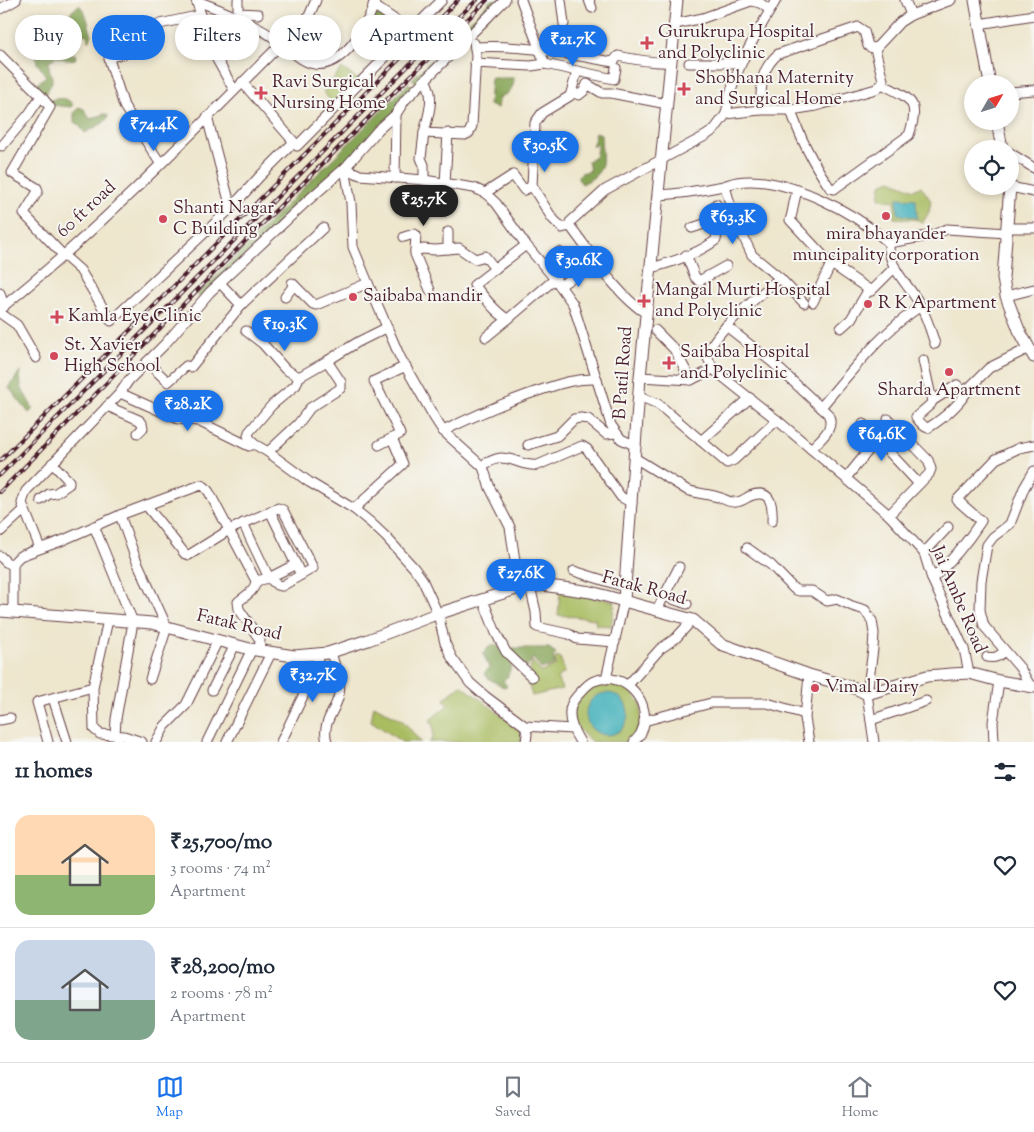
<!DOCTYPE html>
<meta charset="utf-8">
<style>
:root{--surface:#fff;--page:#f6f6f7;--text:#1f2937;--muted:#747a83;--line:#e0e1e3;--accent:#1a73e8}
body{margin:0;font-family:"Sorts Mill Goudy",serif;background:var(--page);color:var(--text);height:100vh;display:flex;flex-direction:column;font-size:19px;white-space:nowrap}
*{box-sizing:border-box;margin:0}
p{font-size:16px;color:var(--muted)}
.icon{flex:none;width:28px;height:28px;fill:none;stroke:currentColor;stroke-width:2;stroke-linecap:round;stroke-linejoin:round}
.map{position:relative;height:742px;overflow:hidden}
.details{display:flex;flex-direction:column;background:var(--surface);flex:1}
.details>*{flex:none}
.guide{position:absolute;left:15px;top:15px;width:500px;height:45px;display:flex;gap:10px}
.needle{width:32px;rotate:51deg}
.tools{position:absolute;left:964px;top:75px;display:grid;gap:10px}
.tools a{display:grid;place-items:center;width:55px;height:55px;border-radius:50%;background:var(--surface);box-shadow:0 2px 8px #0003;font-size:25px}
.price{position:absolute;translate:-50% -42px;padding:0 11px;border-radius:18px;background:var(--accent);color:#fff;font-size:16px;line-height:32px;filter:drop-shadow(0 1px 2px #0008)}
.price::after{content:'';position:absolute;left:50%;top:30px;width:15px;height:11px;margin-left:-8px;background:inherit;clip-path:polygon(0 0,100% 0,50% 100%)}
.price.active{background:#222;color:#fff}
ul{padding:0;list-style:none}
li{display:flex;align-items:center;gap:15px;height:125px;padding:0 15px}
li+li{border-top:1px solid var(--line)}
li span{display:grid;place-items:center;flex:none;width:140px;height:100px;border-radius:15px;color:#555}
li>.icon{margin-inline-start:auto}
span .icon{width:60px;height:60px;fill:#fffc;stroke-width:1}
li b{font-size:21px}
h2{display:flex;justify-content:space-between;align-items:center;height:60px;padding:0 15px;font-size:21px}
.tag{padding:0 18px;border-radius:22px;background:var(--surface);box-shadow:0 2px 8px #0003;font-size:18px;line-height:45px}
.tag.active{background:var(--accent);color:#fff}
.tab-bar{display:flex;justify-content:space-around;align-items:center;height:70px;border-top:1px solid var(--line);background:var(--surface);font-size:14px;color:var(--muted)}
.tab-bar a{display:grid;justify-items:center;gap:2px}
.tab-bar .active{color:var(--accent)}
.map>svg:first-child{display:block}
</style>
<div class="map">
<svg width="1034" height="742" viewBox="0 0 1034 742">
<rect width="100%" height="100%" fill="#f6f6f2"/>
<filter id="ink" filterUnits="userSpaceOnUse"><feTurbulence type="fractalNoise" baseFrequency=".02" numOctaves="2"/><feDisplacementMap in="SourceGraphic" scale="10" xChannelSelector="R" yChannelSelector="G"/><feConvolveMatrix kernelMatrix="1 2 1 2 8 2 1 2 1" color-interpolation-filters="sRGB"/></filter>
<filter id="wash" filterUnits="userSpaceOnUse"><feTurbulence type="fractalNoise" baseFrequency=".0096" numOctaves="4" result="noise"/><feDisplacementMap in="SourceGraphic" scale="20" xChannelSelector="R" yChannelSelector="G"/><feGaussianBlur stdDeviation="1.12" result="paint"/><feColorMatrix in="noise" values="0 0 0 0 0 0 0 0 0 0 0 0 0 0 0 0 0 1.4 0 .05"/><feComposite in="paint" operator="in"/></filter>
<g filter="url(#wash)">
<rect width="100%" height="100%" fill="#eee6cd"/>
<g fill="#a9bc60" stroke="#7a6e46">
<polygon points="342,68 361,82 336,107 323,92"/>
<polygon points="552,137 552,155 535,158 535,139"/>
<polygon points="891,180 914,190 921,186 931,201 929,212 922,224 919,220 894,218 895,201 879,199 881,184"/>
<polygon points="560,592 615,601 611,626 596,625 595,619 558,615"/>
<polygon points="560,657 565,672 557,678 562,689 532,696 528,683 532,661 541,672 556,665 555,658"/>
<polygon points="607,680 628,687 641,704 641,726 630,742 592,742 579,730 573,720 573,708 586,688"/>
<path d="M461,685C482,700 502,716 522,732L521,742H429L433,738V725L430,720L448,705L444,699Z"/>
<polygon points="374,705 403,721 421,742 402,742 371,721"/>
</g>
<g fill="#86a456" stroke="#686240">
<polygon points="491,0 505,0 418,84 412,79"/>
<path d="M79,5C89,15 87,23 92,35L89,41L86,34L78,36L74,31L65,33L62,20Z"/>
<polygon points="379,10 402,26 404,32 389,46 369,24 374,13"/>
<path d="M53,36L58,37L61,46L59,53L65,55L75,54L76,58L75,59L67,60L56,57L49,61C48,71 53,75 52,81C51,87 46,90 46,96L50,100C59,98 68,97 73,105L71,107L51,105L35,86L46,76L37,63L36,56L47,52L51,48L49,38Z"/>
<path d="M491,78H514C514,88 510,93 500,97L497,108L489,105Z"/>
<path d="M409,83L416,90L350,159L200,299L197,293L204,289C271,219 341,151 409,83Z"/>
<polygon points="79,107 84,109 90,119 104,114 108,115 107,119 103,123 85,133 77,123 74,122 74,113"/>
<path d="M596,132L601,134C601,159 610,171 582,184L578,179V176L581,173L590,171L588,161L595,157L598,144L592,146L595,138L594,135Z"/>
<polygon points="20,371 21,387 33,409 29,413 9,388"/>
<path d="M496,645L500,647L513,662L507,678L503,681L507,686L503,687C496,682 488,680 484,673L489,668L483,653L490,646Z"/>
<polygon points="512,648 549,648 556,653 553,657 555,664 541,669 533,658 527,667 506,650"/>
</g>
<g fill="#3eafb9" stroke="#446772">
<polygon points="897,198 916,199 917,218 898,214"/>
<circle cx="607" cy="714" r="21"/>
</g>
</g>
<g filter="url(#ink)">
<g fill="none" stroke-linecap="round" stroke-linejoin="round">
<g stroke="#633d43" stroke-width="11">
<g id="minor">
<polyline points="196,0 215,56 234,90"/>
<polyline points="521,0 545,64"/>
<polyline points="561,0 564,24"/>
<polyline points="589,0 592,8"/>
<polyline points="905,0 911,15"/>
<path d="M197,1C225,11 256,25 282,43C291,50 298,59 310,63C341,73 369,25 375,0"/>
<polyline points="373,5 412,31"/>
<polyline points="0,9 16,0"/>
<polyline points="238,13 258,14"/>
<polyline points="235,16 238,13 238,0"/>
<polyline points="675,24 703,18 751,1 760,3 770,10"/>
<polyline points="979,24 1034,15"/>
<polyline points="133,31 137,50 111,57 109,59 124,106 160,163"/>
<polyline points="114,34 201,15"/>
<path d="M475,47C522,44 567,54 613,62L618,56C636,60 653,63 671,62"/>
<polyline points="0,55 41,96 29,114 2,146"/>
<polyline points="475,63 531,66 545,64 614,79 616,68"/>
<polyline points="689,63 740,63"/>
<path d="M425,80C436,97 428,115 424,133L465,135L469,133L472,126L476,55L474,43"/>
<polyline points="572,92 579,95 584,91 587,84 602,93 611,93 667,104"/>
<polyline points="1010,92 1034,90"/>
<polyline points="41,96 50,107 12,173 37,188 38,191 24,214 63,255 80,270 111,321 231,208 260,176 294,142 242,82"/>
<path d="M760,110C762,86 759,71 778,54L858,27L864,31L868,46L875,49"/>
<path d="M791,110C800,139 813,163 830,188L834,189L909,135C921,100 910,99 882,84"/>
<path d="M726,114C733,69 754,39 776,0"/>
<polyline points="207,117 231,208"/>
<polyline points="297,146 442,0"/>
<polyline points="1010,153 1034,168"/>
<polyline points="345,168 351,203 353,247 368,283 400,357 434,417 443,431 483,467 490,488 510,527 519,588"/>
<polyline points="345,168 360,175 424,180 474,188 485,193 496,203 526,245 555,279 573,304 611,425 621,439 636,446"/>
<polyline points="395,178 396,114 405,100 505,0"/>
<polyline points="424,180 424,165 421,158 424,133"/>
<polyline points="445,183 448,133"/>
<polyline points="532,186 535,123 542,113 570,96 577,72"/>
<polyline points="725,186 733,215 752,255 780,278"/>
<polyline points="1010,187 1034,192"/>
<path d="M798,190C793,199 794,210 790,220L830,263L871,291L895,267"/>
<polyline points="485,193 513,175 524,190 532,186 552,218 562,228 570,226 570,222 605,190 705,136 714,130 726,114 760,110 791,110 816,106 876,89 882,84 883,80 875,49 900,22 911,15 951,0"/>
<path d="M658,195C678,194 698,191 718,187C725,186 731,183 737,182C786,175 854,212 889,243L933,235L947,229L1007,233"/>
<polyline points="707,223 716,204"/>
<path d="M570,226C591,253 618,297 646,313"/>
<polyline points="1008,228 1034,228"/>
<polyline points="404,237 414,234 416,235 415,251"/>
<path d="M889,243C888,269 907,282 919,303C926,315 931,331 935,344"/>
<path d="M526,245L474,285C483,295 496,314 508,319L555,279L559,271V252"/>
<polyline points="448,249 448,232"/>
<polyline points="686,255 695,277 699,281 726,266"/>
<path d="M651,268C673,262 698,254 716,240L717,233L707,223L692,228"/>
<polyline points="292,283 313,304 316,305 368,283"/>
<polyline points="560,286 584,269"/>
<polyline points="430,290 415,254 415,251 423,249 435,250 459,248 475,259 485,256 495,269"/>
<polyline points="0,293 4,307"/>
<polyline points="1006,296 1034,289"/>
<polyline points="285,297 294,285"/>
<polyline points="813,302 831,264"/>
<polyline points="241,305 323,228"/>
<path d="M0,309C110,221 208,116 309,16L316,0"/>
<polyline points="0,313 17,325 36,358"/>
<path d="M726,326L772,362L828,414C836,429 820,439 811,449"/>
<polyline points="386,328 358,342 327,361 341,382 341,388 310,408 298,424 268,452 309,482 354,509 370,522 386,537 414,568 422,579 438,614 445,643 452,658 470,683 485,696 525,726 572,729"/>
<polyline points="841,328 851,319 869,289"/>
<polyline points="655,330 674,349 691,380"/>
<polyline points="246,331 263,344 285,369 299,377 327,361"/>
<polyline points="486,337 508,319"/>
<polyline points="923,360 932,401"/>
<polyline points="147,362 168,382 186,366 191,367 241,305 220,283"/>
<polyline points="713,369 777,420"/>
<path d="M640,377L691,380L713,369L707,356C714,330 759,296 780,278L804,303"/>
<path d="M970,387C960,404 944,418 928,428C923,427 919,421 916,417L931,404L932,401L957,385L962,391L970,387L989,368L1029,348"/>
<polyline points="120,393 178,419 198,421 249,446 254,444"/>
<polyline points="639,396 658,404 727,463 734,460 777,420 889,515 924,553 932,579 964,649 969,673"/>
<polyline points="107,406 139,420 142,423 143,428 138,433"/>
<path d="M821,407C852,371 881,332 921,306"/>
<polyline points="888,419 928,460 931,469 929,474 889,515"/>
<polyline points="863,424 919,484"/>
<path d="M443,431C476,415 509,400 544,389C562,383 578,378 597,379"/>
<polyline points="701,441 750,398"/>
<polyline points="379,445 400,434 374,381 406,366"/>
<polyline points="528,445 557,436 574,419 581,418 588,419 606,434 616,433"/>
<polyline points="268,452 254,444 248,436 249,432 272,405 296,385 299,377"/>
<path d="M635,458L687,490C698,494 710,494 721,498C726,500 731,503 736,502C741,502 746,498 750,496C771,488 773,505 772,521"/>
<path d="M482,466C488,462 494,459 501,458C514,458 525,467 538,465L582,446L587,449L621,497L632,503"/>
<polyline points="846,478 877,440"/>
<polyline points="41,500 49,494 56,493 69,484 69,481 52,463"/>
<polyline points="146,505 185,554 189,555 229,530 278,508 283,510 313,568 282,586 277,585 269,578 256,581"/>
<polyline points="354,509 403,464 392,438"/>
<polyline points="270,511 301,575"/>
<polyline points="120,515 135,557 167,627 150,679"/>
<polyline points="243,523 269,578 296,564"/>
<polyline points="94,526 133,622 116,719 115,735"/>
<polyline points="0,532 24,510"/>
<polyline points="40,548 22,503 26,491 120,393 129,380 165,344 210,292 305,203 345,168 378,130 396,114"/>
<polyline points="747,548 771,565 794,589 799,591 812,591 827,601 837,599 852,606 865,610 872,621 874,633 873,649 867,694 874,742"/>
<polyline points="924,553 948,527"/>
<polyline points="0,556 6,562 13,565"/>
<polyline points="574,571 625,587"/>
<path d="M932,579C952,561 966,544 981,521L957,500L996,459L1019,448L1034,445"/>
<polyline points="530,586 536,612 537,627 569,634 577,639 615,642"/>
<polyline points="664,596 687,604"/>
<polyline points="483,600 496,633 506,652 532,677"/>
<polyline points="657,610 679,567"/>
<path d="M13,612V565L15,561L20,556L61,541L120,515L201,485L205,487L209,492L256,581C255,591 245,596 238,602L239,609L258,637L260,640L259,651"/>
<path d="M987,657C995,659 999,656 1005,651"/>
<polyline points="809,675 805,718 809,742"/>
<polyline points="606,679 624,600"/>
<polyline points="628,685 660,649 676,638 687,626"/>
<polyline points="93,687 94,729 100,734 124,736 142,742"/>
<polyline points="1031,687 1020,668 984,626 980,610 981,581 987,545 993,537 1010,524 1024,488 1034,471"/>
<polyline points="212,690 235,645"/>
<polyline points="53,698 67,742"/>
<polyline points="0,720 10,718"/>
<polyline points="871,720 926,701"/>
<polyline points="644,721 711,703 767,703 805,714"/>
<polyline points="525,726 527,734 526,742"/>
<polyline points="48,742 37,702 93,687 108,620"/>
<polyline points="156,742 165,726 186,705 218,640"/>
<polyline points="207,742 252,649"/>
<polyline points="227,742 271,653"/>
<polyline points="281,742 315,671 319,654"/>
<path d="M327,742C321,721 336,712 339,694C342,681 334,665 331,652"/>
<path d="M580,742C571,728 564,710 577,696C582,691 588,683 594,681C625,669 655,704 641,733C640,736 636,739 634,742"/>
<polyline points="994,742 993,722 999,681"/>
</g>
</g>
<g stroke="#633d43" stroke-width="13">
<g id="major">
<polyline points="975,0 990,84"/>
<polyline points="997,121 1002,149"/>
<polyline points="1010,186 1003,278 1006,296 1019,330 1034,357"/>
<polyline points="624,600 640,377 677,0"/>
<polyline points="0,611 152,623 250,649 294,656 328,653 368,640 431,616 519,588 542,585 591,592 693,620 721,644 809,675 855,688 867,694 927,676 951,674 969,673 999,681 1034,687"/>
</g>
</g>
<use href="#minor" stroke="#fff" stroke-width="9"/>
<use href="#major" stroke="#fff" stroke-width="11"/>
<g stroke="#4a1f2b" stroke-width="4">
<g id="rail">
<polyline points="0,461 458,0"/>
<polyline points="0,475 443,31 477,0"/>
<polyline points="0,492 257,229 487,0"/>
</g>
</g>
<use href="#rail" stroke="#f6f6f2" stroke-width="2" stroke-dasharray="5.5" stroke-linecap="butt"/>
</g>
</g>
<g fill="#d1495b" stroke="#f6f6f2" stroke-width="2">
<path d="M644.5 35.5h5v5h5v5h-5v5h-5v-5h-5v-5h5z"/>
<path d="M681.5 81.5h5v5h5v5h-5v5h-5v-5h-5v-5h5z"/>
<path d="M258.5 85.5h5v5h5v5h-5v5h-5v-5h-5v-5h5z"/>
<circle cx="886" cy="216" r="5"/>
<circle cx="163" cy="219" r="5"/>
<circle cx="353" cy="297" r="5"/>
<path d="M641.5 293.5h5v5h5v5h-5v5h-5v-5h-5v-5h5z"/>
<circle cx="868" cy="304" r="5"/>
<path d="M54.5 309.5h5v5h5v5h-5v5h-5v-5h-5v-5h5z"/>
<circle cx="54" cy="356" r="5"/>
<path d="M666.5 355.5h5v5h5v5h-5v5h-5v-5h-5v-5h5z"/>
<circle cx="949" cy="372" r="5"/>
<circle cx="815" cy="688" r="5"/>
</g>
<g text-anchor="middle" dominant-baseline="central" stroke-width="4" stroke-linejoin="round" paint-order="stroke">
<g font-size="18" fill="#4a1f2b" stroke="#f6f6f2" text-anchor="start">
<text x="658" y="33">Gurukrupa Hospital<tspan x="658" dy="21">and Polyclinic</tspan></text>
<text x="695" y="79">Shobhana Maternity<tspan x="695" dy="21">and Surgical Home</tspan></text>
<text x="272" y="83">Ravi Surgical<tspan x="272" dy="21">Nursing Home</tspan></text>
<text x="173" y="209">Shanti Nagar<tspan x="173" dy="21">C Building</tspan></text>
<text x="886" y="235" text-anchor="middle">mira bhayander<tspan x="886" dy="21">muncipality corporation</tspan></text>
<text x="655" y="291">Mangal Murti Hospital<tspan x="655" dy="21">and Polyclinic</tspan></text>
<text x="363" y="297">Saibaba mandir</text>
<text x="878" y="304">R K Apartment</text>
<text x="68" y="317">Kamla Eye Clinic</text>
<text x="64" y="346">St. Xavier<tspan x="64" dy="21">High School</tspan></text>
<text x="680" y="353">Saibaba Hospital<tspan x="680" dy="21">and Polyclinic</tspan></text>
<text x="949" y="391" text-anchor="middle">Sharda Apartment</text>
<text x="825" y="688">Vimal Dairy</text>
</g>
<g font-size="18" fill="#4a1f2b" stroke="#f6f6f2">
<text transform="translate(87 210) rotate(-43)">60 ft road</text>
<text transform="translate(624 373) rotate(-86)">B Patil Road</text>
<text transform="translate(644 589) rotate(15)">Fatak Road</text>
<text transform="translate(958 600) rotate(67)">Jai Ambe Road</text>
<text transform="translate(239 626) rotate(13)">Fatak Road</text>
</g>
</g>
</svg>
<div class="tools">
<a><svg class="needle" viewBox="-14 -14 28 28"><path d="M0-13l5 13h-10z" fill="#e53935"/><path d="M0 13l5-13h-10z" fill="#747a83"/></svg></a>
<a><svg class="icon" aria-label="locate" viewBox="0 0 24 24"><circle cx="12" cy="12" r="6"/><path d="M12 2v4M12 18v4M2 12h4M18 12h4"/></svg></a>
</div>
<b class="price" style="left:573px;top:67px">₹21.7K</b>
<b class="price" style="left:154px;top:152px">₹74.4K</b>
<b class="price" style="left:545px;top:173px">₹30.5K</b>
<b class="price active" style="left:424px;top:227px">₹25.7K</b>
<b class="price" style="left:733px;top:245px">₹63.3K</b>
<b class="price" style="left:579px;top:288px">₹30.6K</b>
<b class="price" style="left:285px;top:352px">₹19.3K</b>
<b class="price" style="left:188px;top:432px">₹28.2K</b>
<b class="price" style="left:882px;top:462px">₹64.6K</b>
<b class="price" style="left:521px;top:601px">₹27.6K</b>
<b class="price" style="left:313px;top:703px">₹32.7K</b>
<div class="guide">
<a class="tag">Buy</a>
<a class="tag active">Rent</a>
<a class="tag">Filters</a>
<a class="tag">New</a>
<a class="tag">Apartment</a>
</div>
</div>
<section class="details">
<h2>11 homes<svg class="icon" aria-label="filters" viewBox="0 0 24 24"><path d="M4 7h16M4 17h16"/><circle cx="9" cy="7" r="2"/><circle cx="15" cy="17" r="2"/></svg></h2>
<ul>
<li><span style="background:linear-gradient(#ffd9b3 60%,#8fb573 0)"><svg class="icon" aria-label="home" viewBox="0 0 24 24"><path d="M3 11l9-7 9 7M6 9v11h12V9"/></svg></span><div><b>₹25,700/mo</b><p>3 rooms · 74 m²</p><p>Apartment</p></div><svg class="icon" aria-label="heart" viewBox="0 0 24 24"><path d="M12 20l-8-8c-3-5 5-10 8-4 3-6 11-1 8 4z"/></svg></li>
<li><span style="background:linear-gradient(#c9d6e8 60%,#7fa58c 0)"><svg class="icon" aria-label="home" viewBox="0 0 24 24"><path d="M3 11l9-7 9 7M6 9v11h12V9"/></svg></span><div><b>₹28,200/mo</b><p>2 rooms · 78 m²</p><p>Apartment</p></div><svg class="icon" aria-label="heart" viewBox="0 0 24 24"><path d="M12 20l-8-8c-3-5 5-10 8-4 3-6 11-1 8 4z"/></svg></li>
</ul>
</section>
<nav class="tab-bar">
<a class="active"><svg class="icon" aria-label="map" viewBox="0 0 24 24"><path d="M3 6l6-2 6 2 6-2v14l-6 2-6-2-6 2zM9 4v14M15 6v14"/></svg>Map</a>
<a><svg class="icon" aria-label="saved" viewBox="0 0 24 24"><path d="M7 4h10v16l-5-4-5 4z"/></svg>Saved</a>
<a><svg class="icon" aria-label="home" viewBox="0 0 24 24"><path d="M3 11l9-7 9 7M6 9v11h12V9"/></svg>Home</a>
</nav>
